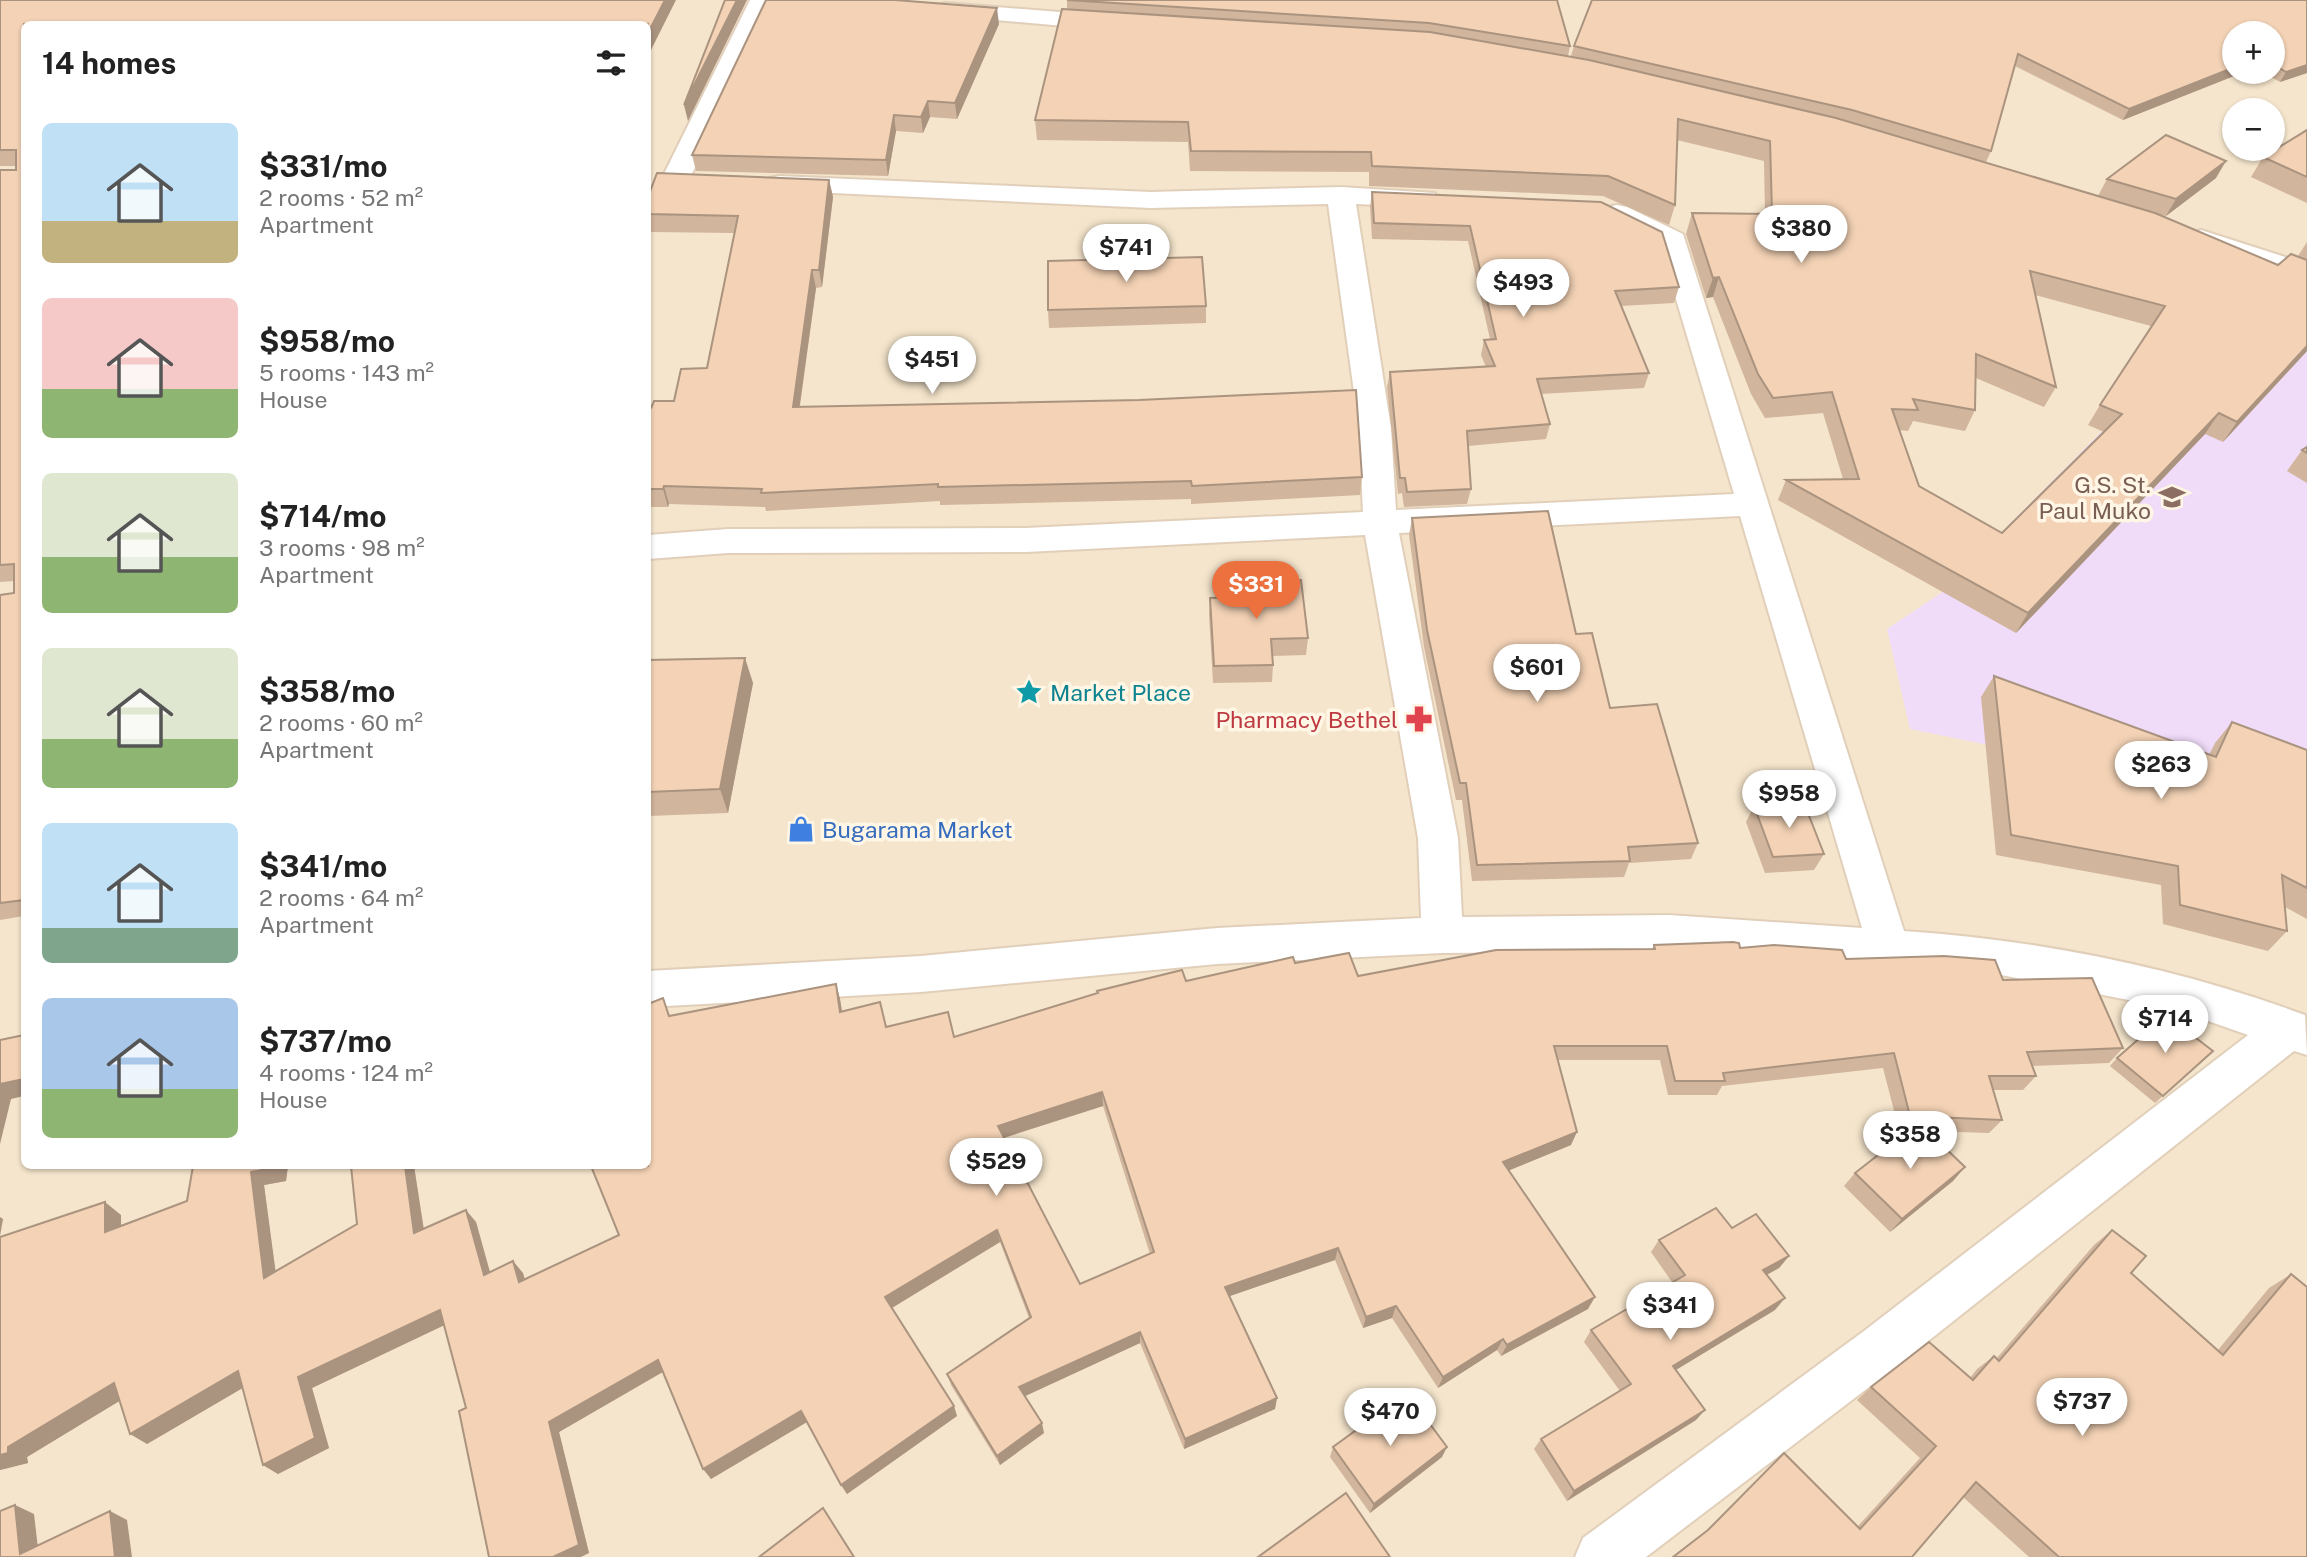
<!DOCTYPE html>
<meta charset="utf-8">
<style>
:root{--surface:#fff;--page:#f6f6f6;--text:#222;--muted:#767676;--accent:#ec713e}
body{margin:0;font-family:"Public Sans",sans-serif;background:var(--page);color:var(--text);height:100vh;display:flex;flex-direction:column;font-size:26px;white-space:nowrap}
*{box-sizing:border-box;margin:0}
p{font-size:23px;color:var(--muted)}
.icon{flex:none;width:38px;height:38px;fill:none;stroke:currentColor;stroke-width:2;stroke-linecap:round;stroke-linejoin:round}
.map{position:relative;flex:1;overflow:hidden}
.details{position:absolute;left:21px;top:21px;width:630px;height:1148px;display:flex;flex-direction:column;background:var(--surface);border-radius:10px;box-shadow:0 2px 5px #0004}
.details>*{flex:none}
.fabs{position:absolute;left:2222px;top:21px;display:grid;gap:14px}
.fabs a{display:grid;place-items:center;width:63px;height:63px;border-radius:50%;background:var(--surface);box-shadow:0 2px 5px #0004;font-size:35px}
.price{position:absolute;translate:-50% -60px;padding:0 16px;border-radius:24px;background:#fff;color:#222;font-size:23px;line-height:46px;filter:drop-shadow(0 2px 4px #0008)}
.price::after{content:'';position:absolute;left:50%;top:42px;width:21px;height:16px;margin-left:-10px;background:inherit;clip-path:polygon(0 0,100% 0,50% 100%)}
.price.current{background:var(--accent);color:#fff}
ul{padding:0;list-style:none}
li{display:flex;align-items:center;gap:21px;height:175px;padding:0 21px}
li span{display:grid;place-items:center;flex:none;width:196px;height:140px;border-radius:10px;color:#555}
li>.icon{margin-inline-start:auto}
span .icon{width:84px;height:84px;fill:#fffc;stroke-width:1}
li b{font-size:30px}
h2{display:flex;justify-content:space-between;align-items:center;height:84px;padding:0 21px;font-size:30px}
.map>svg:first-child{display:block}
</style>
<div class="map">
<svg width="2307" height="1557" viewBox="0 0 2307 1557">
<rect width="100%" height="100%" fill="#fdf3de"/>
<path fill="#f5e5cc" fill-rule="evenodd" d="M0,0H2307V1557H0ZM24,24H648V1166H24ZM2235,33H2273V72H2235ZM2235,110H2273V149H2235Z"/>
<polygon fill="#f0dbf9" points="2307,274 2307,844 2106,769 1910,729 1887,629 1941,593 2132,401"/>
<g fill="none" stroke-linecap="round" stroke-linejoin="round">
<g stroke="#e1cfba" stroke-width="4">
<g id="minor">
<polygon points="750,0 774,0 690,178 686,184 666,184 662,178"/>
<polygon points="946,3 1110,16 1119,18 1122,23 1119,28 1110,30 937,15 934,10 937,5"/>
<path d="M779,176L1151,192L1341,187L1435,193L1439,199L1435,205L1425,207L1356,204L1391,428L1396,510L1734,494L1660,245L1607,219L1603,213L1607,207L1617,205L1627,207L1683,234L1904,931C2040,940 2178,968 2305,1015L2307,1055L2294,1051L1898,1365L1646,1557H1575L1583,1538L1864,1331L2248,1035L2174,1009L1986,972L1669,951L1442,953L1217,964L921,992L648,1007V971L921,956L1217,928L1421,918L1418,838L1365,535L1026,552L728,553L648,559V535L728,529L1026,528L1363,512L1359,428L1328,204L1151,208L769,190L765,184L769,178ZM1740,516L1862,928L1669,915L1462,917L1458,838L1399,533Z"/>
<polygon points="2201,230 2307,264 2307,283 2191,245 2187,239 2191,233"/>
</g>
</g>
<use href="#minor" fill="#fff" fill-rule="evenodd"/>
</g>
<g fill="#d1b59c" fill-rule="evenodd">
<polygon points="0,0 648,24 24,24 24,916 0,920 0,595 14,593 14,581 0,582 0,170 16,170 16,166 0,166"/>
<path d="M1067,0H1557L1570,46L1568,56L1497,44L1585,59L1571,56L1574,46L2307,0V73L2280,82L2262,72H2273V33L2235,72H2244L2123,120L2015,66L1991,151L1986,162L2098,196L2107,179L2216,178L2166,216L2157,214L2278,265L2298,256L2307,242V351L2223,442L2205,434L2016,633L1778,500L1786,480L1843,479L1823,413L1765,418L1751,394L1713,297L1706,298L1686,234L1692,213L1765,214L1764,161L1677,140L1675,205L1669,225L1603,196L1369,186V172L1190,171L1188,142L1037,140L1035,120L1067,10ZM2035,295L2151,326L2100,405L2088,425L2104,432L2002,533L1919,486L1899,430L1908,431L1913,421L1965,431L1975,410L1976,378L2044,407L2056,387Z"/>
<polygon points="999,24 957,119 930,117 923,133 896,131 888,176 696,171 692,155"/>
<polygon points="2307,130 2307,203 2251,177 2263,157"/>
<polygon points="829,180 833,197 822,287 816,288 800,406 1362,477 1360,495 1191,504 1191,499 940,505 940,501 766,511 765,507 669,504 668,507 648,507 648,408 651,408 674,401 707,368 734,233 648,232 648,197"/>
<polygon points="1372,192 1679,287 1674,303 1621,306 1649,373 1644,388 1541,394 1550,424 1546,439 1468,446 1471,489 1467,504 1404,507 1402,493 1398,494 1387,387 1390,372 1486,367 1481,355 1484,340 1490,339 1468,241 1372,239 1370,207"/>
<polygon points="1206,306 1206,323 1049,328 1048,310"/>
<polygon points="2307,447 2307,483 2287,471 2302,450"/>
<polygon points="1412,518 1576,634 1610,708 1698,843 1691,859 1629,863 1624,877 1472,881 1462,800 1456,800 1424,647 1409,535"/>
<polygon points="1235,581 1308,638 1306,655 1272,656 1273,665 1272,682 1213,683 1209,615 1210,598 1234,597"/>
<polygon points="648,660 753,683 728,813 648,816"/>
<polygon points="1994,676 2209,755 2215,743 2232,722 2307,750 2307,919 2285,907 2287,931 2268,951 2163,924 2161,885 1996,855 1981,697"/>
<polygon points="1754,806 1824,854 1814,870 1765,873 1746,822"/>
<path d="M1654,945L1740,948L1846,959L2003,980L2123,1048L2109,1063L2032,1066L2036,1076L2023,1090H1993L2002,1120L1989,1133L1927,1131L1965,1167L1953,1181L1890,1232L1844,1186L1855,1173L1909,1130H1899L1883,1068L1722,1086L1717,1095H1668L1660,1060H1558L1571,1145L1509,1170L1588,1309L1501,1356L1497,1350L1438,1388L1392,1318L1363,1328L1335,1260L1230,1296L1277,1398L1275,1409L1184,1449L1140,1343L1025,1396L1044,1433L1000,1465L951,1385L947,1374L1029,1318L1000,1242L892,1308L957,1416L847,1494L807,1422L711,1479L663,1372L559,1432L589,1553L466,1408L444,1325L312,1388L329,1448L278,1474L263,1465L242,1388L147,1444L119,1401L27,1457L28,1463L0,1470L121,1215V1225L187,1201L193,1166H288L286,1181L264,1185L275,1271L357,1224L351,1166H414L424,1229L476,1222L490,1272L523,1273L524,1279L619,1235L648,1166L671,1016L836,984L840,999L842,1011L886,1027L954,1037L1186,981L1295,963L1358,976L1652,949ZM1103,1106L1150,1254L1080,1284L1004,1138Z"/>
<polygon points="2213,1051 2155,1103 2110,1066 2117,1058"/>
<polygon points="1732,1228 1789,1256 1779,1268 1767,1275 1775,1310 1676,1370 1696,1420 1567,1501 1534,1449 1541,1439 1620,1391 1584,1342 1591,1330 1672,1282 1651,1252 1659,1240"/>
<polygon points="2112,1230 2131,1273 2218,1350 2269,1288 2291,1274 2307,1557 2029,1557 1963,1497 1912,1557 1703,1534 1784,1453 1858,1526 1920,1458 1857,1400 1871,1387 1970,1378 1977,1369 1994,1356 1996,1359 2094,1245"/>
<polygon points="1333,1447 1442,1457 1370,1513 1330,1457"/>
</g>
<g fill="#aa937f">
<polygon points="665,0 676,0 648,56 648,33"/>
<polygon points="737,0 747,0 688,121 684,105"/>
<polygon points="997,8 999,24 957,119 955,103"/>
<polygon points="2307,65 2307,73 2280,82 2286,72"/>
<polygon points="2235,67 2235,72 2244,72 2123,120 2129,109"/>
<polygon points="928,101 930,117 923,133 921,117"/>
<polygon points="894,115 896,131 888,176 886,160"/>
<polygon points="2226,161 2216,178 2166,216 2176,199"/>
<polygon points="829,180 833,197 822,287 819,270"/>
<polygon points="812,270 816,288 797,424 793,407"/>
<polygon points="1719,277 1713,297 1706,298 1713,278"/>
<polygon points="2307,346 2307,351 2223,442 2237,422"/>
<polygon points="2219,413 2205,434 2016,633 2028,613"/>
<polygon points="664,486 669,504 668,507 663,489"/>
<polygon points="745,658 753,683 728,813 720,789"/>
<polygon points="836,984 840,999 844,1026 840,1012"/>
<polygon points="24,1079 24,1096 11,1099 0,1144 0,1084"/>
<polygon points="1102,1092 1103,1106 1000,1139 998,1126"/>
<polygon points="1577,1132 1571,1145 1498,1175 1503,1162"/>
<polygon points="273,1166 288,1166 286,1181 264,1185 278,1289 264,1278 251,1172"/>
<polygon points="405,1166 414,1166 426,1245 414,1233"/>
<polygon points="1965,1167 1953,1181 1890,1232 1902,1219"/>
<polygon points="105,1202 121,1215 121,1244 105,1232"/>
<polygon points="466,1210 476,1222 494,1287 484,1275"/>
<polygon points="0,1217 3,1219 0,1236"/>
<polygon points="997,1230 1000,1242 890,1309 885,1297"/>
<polygon points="1338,1248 1335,1260 1224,1298 1225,1287"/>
<polygon points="1789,1256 1779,1268 1753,1282 1763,1270"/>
<polygon points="513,1261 523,1273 529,1294 519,1282"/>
<polygon points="1595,1297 1588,1309 1501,1356 1507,1345"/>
<polygon points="1785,1298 1775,1310 1664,1377 1673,1366"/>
<polygon points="1396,1306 1392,1318 1363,1328 1366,1317"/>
<polygon points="440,1310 451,1322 312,1388 329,1448 278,1474 263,1465 298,1377"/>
<polygon points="1140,1332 1140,1343 1021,1398 1019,1387"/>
<polygon points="1503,1339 1497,1350 1438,1388 1443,1377"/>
<polygon points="658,1360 666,1370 559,1432 589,1553 581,1557 553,1557 549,1422"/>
<polygon points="238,1371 253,1382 147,1444 130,1434"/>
<polygon points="114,1383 131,1394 27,1457 28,1463 0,1470 0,1455 8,1447"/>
<polygon points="1277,1398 1275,1409 1184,1449 1185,1439"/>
<polygon points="954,1406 957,1416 847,1494 841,1485"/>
<polygon points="1705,1410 1696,1420 1567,1501 1574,1491"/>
<polygon points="801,1411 807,1422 711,1479 703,1469"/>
<polygon points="1042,1423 1044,1433 1000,1465 997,1456"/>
<polygon points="1447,1447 1442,1457 1370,1513 1374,1504"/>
<polygon points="15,1505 34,1514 39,1557 20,1554"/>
<polygon points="110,1511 127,1520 132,1557 115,1557"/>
</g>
<g fill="#f3d2b5" stroke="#aa937f" stroke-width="2" fill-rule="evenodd">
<polygon points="0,0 665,0 648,33 648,24 24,24 24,900 0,903 0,595 14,593 14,564 0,565 0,170 16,170 16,150 0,150"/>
<polygon points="725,0 737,0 684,105"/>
<polygon points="766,0 895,0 997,8 955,103 928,101 921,117 894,115 886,160 692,155"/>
<polygon points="1067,0 1557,0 1570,46 1429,23"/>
<polygon points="1592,0 2307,0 2307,65 2286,72 2273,64 2273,33 2235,33 2235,67 2129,109 2018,54 1991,151 1852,110 1574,46"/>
<path d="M1062,9L1430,32L1589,60L1836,118L2155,213L2278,265L2291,254L2307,260V346L2237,422L2219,413L2028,613L1786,480L1859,479L1832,392L1773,398L1758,374L1719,277L1713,278L1692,213L1772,214L1770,141L1678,119L1675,205L1608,176L1372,166L1371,152L1191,151L1188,122L1035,120ZM2030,271L2165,306L2100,405L2122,414L2002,533L1919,486L1892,409L1918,410L1913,399L1975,410L1976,354L2056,387Z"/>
<polygon points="2307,130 2307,177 2263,157"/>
<polygon points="2166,135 2226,161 2176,199 2107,179"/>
<polygon points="657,173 829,180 819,270 812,270 793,407 1139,400 1356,390 1362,477 1192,486 1191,481 938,487 938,484 761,493 762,489 664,486 663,489 648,489 648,408 651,408 654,401 674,401 681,369 707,368 738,216 648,214 648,197"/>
<polygon points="1372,192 1601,202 1662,232 1679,287 1615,291 1649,373 1537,379 1550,424 1467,431 1471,489 1407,492 1405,478 1400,478 1390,372 1495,366 1484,340 1496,339 1470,226 1374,223"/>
<polygon points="1202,257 1206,306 1048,310 1048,261"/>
<polygon points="2307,447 2307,453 2302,450"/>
<polygon points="1548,511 1576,634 1592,633 1610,708 1657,704 1698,843 1628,847 1630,861 1477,865 1466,783 1460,783 1427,630 1412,518"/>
<polygon points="1301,580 1308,638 1271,639 1273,665 1214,666 1210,598 1236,597 1235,581"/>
<polygon points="745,658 720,789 648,792 648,660"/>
<polygon points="1994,676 2216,757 2232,722 2307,750 2307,888 2282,875 2287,931 2180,905 2178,866 2011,835"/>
<polygon points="1804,803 1824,854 1773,857 1754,806"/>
<path d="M1733,942L1739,943L1740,948L1774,945L1842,950L1846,959L1944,956L1995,960L2003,980L2092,978L2123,1048L2027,1052L2036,1076H1989L2002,1120L1910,1116L1894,1053L1723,1073L1725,1081H1675L1667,1046H1554L1577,1132L1503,1162L1595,1297L1507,1345L1503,1339L1443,1377L1396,1306L1366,1317L1338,1248L1225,1287L1277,1398L1185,1439L1140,1332L1019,1387L1042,1423L997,1456L947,1374L1031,1317L997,1230L885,1297L954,1406L841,1485L801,1411L703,1469L658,1360L549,1422L579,1545L553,1557H489L459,1411L466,1408L440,1310L298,1377L315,1438L263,1465L238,1371L130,1434L114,1383L8,1447V1453L0,1455V1237L105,1202V1232L187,1201L193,1166H273L272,1168L251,1172L264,1278L357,1224L351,1166H405L414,1233L466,1210L484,1275L513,1261L519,1282L619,1235L591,1166H648V1004L663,998L669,1016L836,984L840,1012L880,1002L886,1027L948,1012L954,1037L1098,993L1097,991L1182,970L1186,981L1293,957L1295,963L1349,953L1358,976L1496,950L1655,949L1654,945ZM1102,1092L1154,1252L1080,1284L998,1126Z"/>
<polygon points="2166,1015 2213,1051 2163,1096 2117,1058"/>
<polygon points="24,1035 24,1079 0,1084 0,1040"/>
<polygon points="1919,1123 1965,1167 1902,1219 1855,1173"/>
<polygon points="1716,1208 1732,1228 1756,1214 1789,1256 1763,1270 1785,1298 1673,1366 1705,1410 1574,1491 1541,1439 1631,1384 1591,1330 1685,1275 1659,1240"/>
<polygon points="2112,1230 2146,1256 2131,1273 2223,1355 2291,1274 2307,1287 2307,1557 2059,1557 1976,1482 1912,1557 1673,1557 1708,1530 1784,1453 1860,1529 1936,1446 1871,1387 1929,1342 1973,1380 1994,1356 1999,1361"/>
<polygon points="1407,1393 1447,1447 1374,1504 1333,1447"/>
<polygon points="1346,1493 1390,1557 1258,1557"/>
<polygon points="15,1505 20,1554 110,1511 115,1557 0,1557 0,1511"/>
<polygon points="823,1508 854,1557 759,1557"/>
</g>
<defs>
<g id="school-bare" transform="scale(2.1)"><path d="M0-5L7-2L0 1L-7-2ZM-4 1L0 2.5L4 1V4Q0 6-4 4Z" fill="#8d6e63" stroke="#fff6e5" stroke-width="2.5" paint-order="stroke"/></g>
<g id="sight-bare" transform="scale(2.1)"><path d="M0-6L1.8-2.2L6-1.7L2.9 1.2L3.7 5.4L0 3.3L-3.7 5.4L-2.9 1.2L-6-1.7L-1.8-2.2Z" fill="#0f9aa8" stroke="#fff6e5" stroke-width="2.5" paint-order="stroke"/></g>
<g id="pharmacy-bare" transform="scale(2.1)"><path d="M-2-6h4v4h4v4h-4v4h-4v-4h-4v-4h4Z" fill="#e0444e" stroke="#fff6e5" stroke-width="2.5" paint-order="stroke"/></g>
<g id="shop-bare" transform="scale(2.1)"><path d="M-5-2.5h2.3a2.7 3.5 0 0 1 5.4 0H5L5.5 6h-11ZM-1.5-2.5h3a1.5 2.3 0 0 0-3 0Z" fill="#3f7fe0" stroke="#fff6e5" stroke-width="2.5" paint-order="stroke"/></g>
</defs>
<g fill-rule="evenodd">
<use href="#school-bare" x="2172" y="497"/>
<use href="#sight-bare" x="1029" y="692"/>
<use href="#pharmacy-bare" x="1419" y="719"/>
<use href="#shop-bare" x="801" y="829"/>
</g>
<g text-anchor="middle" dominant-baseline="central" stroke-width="7" stroke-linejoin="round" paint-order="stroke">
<g font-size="23" fill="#785e54" stroke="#fff6e5" text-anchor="end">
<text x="2151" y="484">G.S. St.<tspan x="2151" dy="26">Paul Muko</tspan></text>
</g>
<g font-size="23" fill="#0d838f" stroke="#fff6e5" text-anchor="start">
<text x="1050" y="692">Market Place</text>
</g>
<g font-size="23" fill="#be3a42" stroke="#fff6e5" text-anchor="end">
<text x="1398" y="719">Pharmacy Bethel</text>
</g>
<g font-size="23" fill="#366cbe" stroke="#fff6e5" text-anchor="start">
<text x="822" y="829">Bugarama Market</text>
</g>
</g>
</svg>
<div class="fabs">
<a>+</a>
<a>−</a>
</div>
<b class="price" style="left:1801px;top:265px">$380</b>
<b class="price" style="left:1126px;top:284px">$741</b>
<b class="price" style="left:1523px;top:319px">$493</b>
<b class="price" style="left:932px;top:396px">$451</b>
<b class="price current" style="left:1256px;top:621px">$331</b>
<b class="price" style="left:1537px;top:704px">$601</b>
<b class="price" style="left:2161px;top:801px">$263</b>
<b class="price" style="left:1789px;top:830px">$958</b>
<b class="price" style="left:2165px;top:1055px">$714</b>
<b class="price" style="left:1910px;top:1171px">$358</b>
<b class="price" style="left:996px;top:1198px">$529</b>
<b class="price" style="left:1670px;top:1342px">$341</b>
<b class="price" style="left:2082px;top:1438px">$737</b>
<b class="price" style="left:1390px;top:1448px">$470</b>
<section class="details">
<h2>14 homes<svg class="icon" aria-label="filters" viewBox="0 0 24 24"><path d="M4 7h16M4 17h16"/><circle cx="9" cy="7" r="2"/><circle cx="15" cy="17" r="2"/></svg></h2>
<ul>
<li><span style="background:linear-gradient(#bfe0f5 70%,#c2b280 0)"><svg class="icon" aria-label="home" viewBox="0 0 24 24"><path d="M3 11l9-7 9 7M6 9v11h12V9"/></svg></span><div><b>$331/mo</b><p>2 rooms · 52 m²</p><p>Apartment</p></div></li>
<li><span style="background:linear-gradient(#f6c9c9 65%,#8fb573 0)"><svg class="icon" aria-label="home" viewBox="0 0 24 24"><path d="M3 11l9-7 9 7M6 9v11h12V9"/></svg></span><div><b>$958/mo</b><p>5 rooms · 143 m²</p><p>House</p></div></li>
<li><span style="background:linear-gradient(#dfe7d0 60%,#8fb573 0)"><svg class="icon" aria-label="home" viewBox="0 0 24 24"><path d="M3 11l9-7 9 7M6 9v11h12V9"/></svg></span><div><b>$714/mo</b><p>3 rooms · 98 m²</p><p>Apartment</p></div></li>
<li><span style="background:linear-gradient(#dfe7d0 65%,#8fb573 0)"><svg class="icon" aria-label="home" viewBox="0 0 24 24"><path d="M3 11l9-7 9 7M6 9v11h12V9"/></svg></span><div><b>$358/mo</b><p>2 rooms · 60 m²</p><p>Apartment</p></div></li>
<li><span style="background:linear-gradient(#bfe0f5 75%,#7fa58c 0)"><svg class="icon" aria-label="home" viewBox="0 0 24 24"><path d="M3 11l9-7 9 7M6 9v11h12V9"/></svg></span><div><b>$341/mo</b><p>2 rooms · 64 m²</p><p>Apartment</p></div></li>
<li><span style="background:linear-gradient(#a9c7e8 65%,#8fb573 0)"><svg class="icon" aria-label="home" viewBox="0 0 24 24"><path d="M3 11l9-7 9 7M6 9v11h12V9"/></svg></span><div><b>$737/mo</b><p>4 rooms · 124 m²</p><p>House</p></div></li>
</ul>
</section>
</div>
